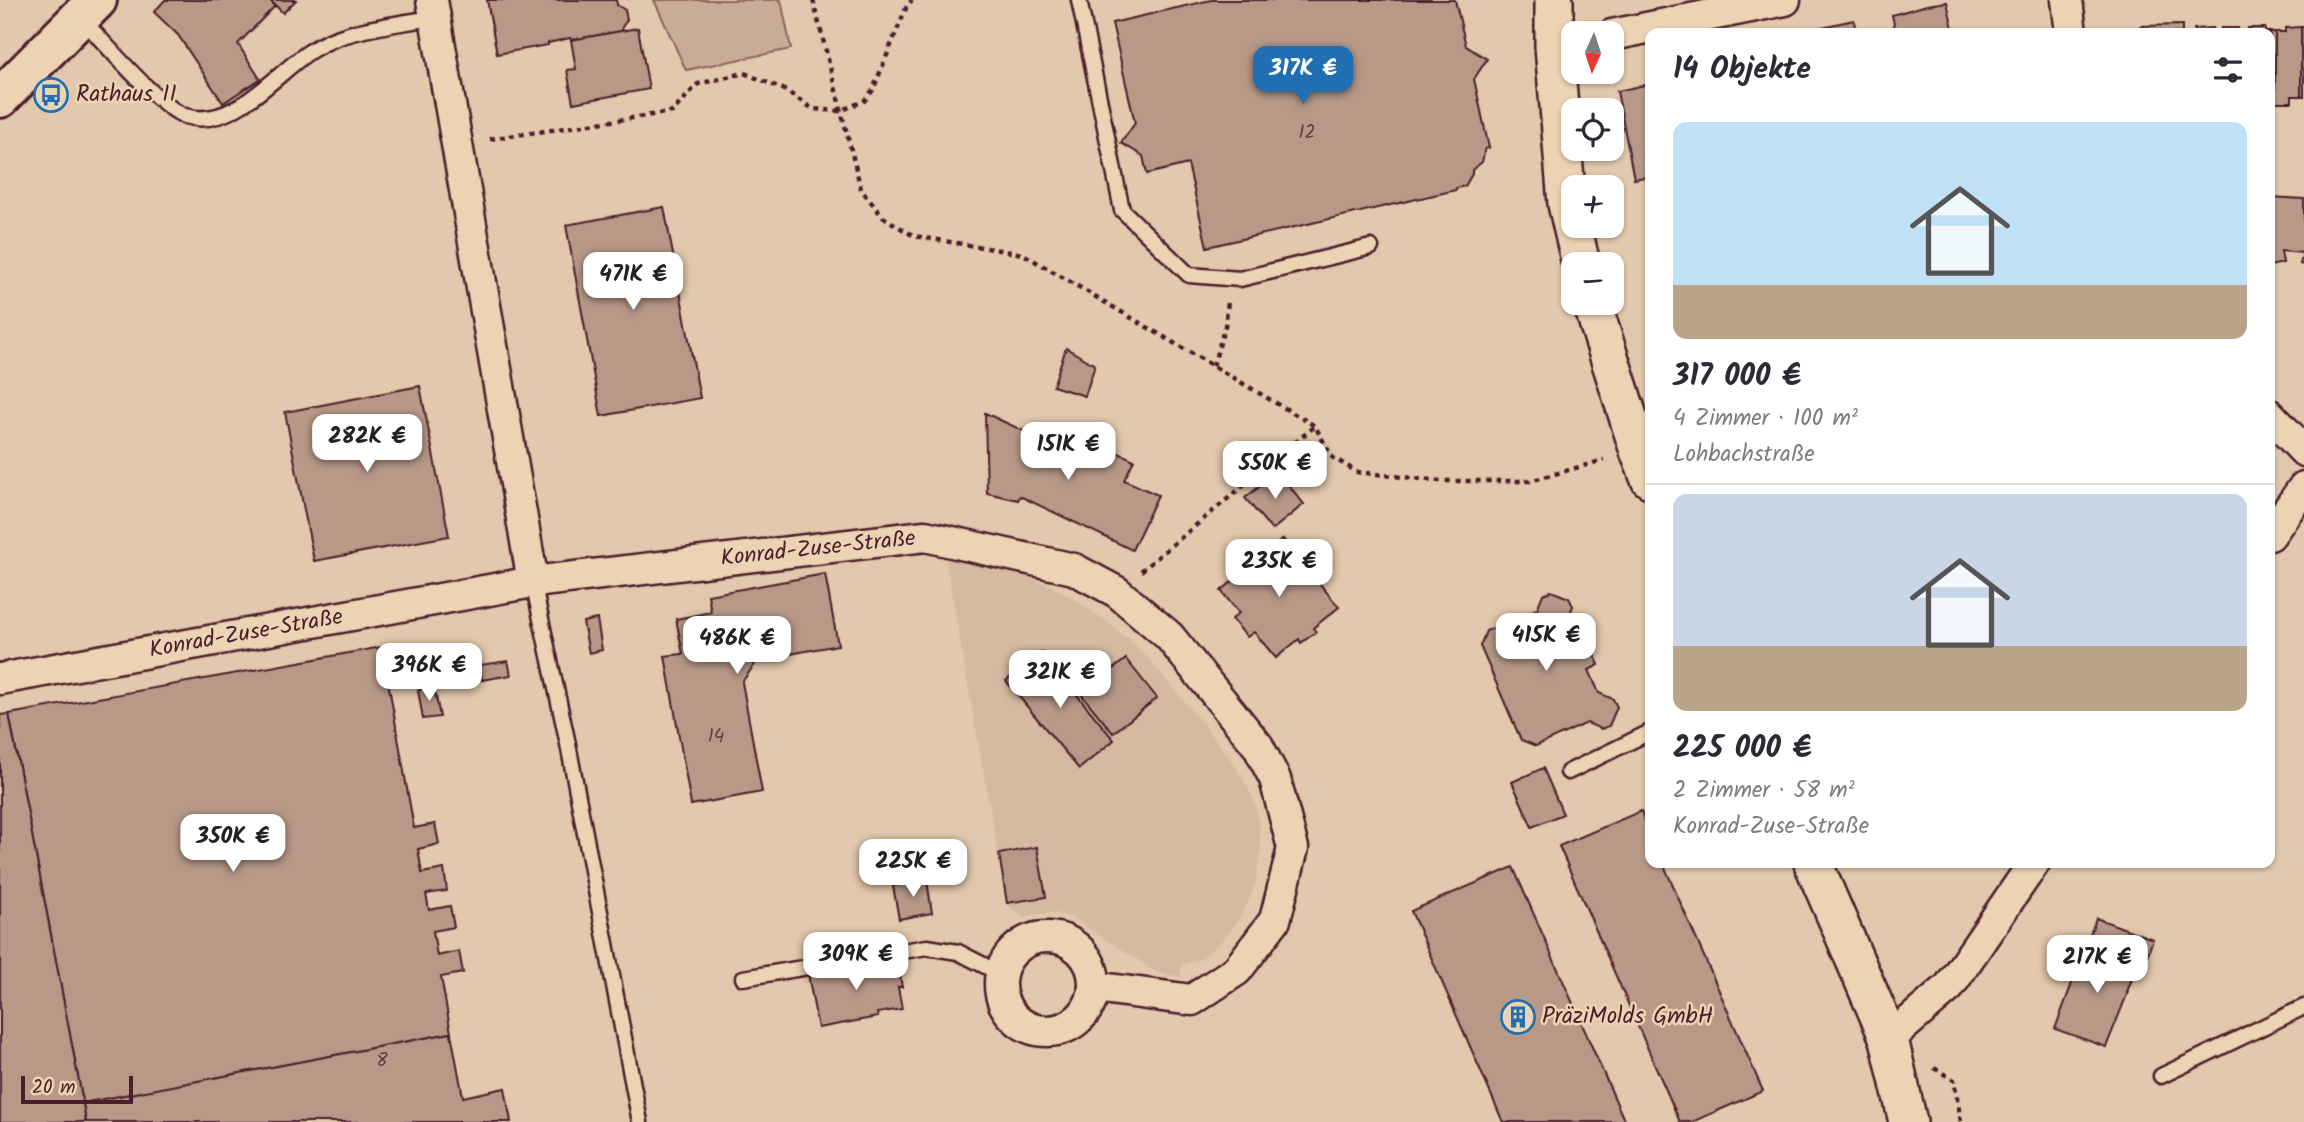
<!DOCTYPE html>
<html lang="de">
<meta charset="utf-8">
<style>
:root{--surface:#fff;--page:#f7f7f7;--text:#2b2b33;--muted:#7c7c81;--line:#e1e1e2;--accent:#1f6fb2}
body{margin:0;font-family:Kalam,sans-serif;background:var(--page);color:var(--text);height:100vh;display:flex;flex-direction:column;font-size:26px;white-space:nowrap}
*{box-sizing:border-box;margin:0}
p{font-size:23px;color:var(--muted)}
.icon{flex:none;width:38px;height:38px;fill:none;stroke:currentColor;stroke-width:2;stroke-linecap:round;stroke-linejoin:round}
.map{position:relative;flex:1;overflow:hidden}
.drawer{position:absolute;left:1645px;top:28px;width:630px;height:840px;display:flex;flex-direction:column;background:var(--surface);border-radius:14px;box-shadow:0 2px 5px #0004}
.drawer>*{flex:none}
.needle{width:46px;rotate:183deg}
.tools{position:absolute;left:1561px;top:21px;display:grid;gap:14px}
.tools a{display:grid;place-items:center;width:63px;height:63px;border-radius:14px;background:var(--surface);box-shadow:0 2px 5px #0004;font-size:35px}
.scale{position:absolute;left:21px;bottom:18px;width:112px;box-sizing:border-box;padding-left:7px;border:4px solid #4a1f2b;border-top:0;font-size:19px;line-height:24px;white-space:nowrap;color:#4a1f2b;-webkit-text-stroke:5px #ecd3b4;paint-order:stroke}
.price{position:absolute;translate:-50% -60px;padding:0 16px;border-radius:14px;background:#fff;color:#222;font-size:23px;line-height:46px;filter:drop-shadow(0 2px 4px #0008)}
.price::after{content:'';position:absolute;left:50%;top:42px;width:21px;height:16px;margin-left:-10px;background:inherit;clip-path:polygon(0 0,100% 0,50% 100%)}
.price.on{background:var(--accent);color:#fff}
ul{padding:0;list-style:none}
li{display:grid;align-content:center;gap:14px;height:371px;padding:0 28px}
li+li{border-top:2px solid var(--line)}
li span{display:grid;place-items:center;height:217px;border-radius:14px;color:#555}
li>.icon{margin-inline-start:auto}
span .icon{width:126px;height:126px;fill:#fffc;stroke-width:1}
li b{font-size:30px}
h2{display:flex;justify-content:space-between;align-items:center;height:84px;padding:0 28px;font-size:30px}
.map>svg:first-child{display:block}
</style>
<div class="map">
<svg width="2304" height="1122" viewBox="0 0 2304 1122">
<rect width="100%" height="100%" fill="#e2c8ac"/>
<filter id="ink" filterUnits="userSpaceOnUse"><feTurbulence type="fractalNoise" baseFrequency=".0143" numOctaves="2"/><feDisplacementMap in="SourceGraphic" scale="14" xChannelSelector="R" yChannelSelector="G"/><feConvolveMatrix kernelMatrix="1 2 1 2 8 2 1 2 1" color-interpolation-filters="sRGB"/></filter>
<g filter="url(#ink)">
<polygon fill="#d5baa1" points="945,556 986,563 1018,573 1049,585 1078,601 1106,621 1132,642 1155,666 1227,754 1241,775 1253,798 1259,823 1261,849 1257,875 1250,899 1237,922 1221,942 1201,959 1181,965 1181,977 1156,972 1072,917 1054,913 1036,914 1025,918 1007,904"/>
<polygon fill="#c9ac96" stroke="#8a6660" stroke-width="2" points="654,0 781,0 791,49 686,70"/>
<g fill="#b89988" stroke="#4a1f2b" stroke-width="2">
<polygon points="165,0 270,0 275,6 238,44 260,79 223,103 178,35 154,12"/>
<polygon points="270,0 296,0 283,13"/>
<polygon points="487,0 616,0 617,5 625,10 627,20 622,27 622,31 571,40 570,38 548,43 548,45 497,54"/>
<polygon points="1211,0 1455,0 1466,46 1487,59 1474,79 1489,148 1485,149 1482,162 1472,170 1472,174 1465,186 1456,188 1456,190 1207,247 1188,164 1147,174 1143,156 1121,143 1135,123 1112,23"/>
<polygon points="1947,2 1954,33 1896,33 1892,15 1927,5"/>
<polygon points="1854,20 1856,33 1794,33"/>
<polygon points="2182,25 2182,33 2140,33 2140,26"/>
<polygon points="2301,27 2301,96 2292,96 2292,102 2275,102 2275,32 2285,32 2285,28"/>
<rect x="2301" y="27" width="3" height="69"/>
<polygon points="638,28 649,89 573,103 567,70 576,69 571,40"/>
<polygon points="2212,28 2212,33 2221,32 2221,28 2238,28 2239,32 2247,33 2248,28 2248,33 2194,33 2194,29"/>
<polygon points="2248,28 2265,28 2265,32 2275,32 2275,102 2270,102 2270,33 2248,33"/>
<polygon points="1650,84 1650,176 1634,179 1617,91"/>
<polygon points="2270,197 2304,199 2304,265 2300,264 2303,253 2281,251 2283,263 2270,266"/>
<polygon points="664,207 700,398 601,416 566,225"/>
<polygon points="1066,348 1095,365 1085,396 1053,386"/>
<polygon points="420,386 449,536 314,561 285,412"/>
<polygon points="985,413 1079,457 1088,439 1134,460 1124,480 1158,495 1132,550 1020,496 1018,500 987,493"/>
<polygon points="1278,472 1304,504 1272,530 1245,498"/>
<polygon points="1283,539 1308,569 1312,566 1323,580 1319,583 1339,607 1313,628 1316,632 1301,643 1299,639 1276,658 1254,632 1247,637 1232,619 1239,613 1221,591 1245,571 1242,567 1256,555 1259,559"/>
<polygon points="825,574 838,645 758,660 742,682 762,792 691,805 665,656 683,654 676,619 711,612 708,595"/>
<polygon points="1551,591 1569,598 1573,606 1567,621 1578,644 1588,640 1599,665 1589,670 1599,693 1613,699 1617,707 1609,726 1601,729 1587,723 1536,746 1521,740 1480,646 1486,631 1537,609 1543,594"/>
<polygon points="597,619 602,650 589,653 583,622"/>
<polygon points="382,647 414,828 435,824 439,844 418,849 422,873 444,869 447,891 426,894 429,910 450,906 454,927 433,931 437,956 459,951 463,973 441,977 451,1033 83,1103 9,714"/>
<polygon points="1042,652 1114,740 1079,769 1006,681"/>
<polygon points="1126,659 1157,698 1113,733 1081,694"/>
<polygon points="508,661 511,675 482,680 480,665"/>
<polygon points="434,687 440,717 423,719 418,690"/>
<polygon points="9,714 83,1103 86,1122 0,1122 0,715"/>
<polygon points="1543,768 1563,814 1532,827 1512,782"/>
<polygon points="1641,811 1650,833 1650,863 1663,863 1763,1091 1692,1122 1680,1122 1559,846"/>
<polygon points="1037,847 1046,897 1007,903 999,854"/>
<polygon points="1513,867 1625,1122 1503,1122 1411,911"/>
<polygon points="927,880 932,913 899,919 893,886"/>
<polygon points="2096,918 2153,939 2144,965 2087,943"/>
<polygon points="2087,943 2138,962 2127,992 2128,992 2106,1047 2055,1029"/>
<polygon points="897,958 902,987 898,987 902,1009 877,1013 878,1017 818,1028 808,974"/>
<polygon points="451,1033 463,1097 505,1088 511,1122 86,1122 83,1103"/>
</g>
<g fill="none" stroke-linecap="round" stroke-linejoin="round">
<g stroke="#4a1f2b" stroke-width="19">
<g id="service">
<polyline points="1079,0 1122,210 1189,275 1240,279 1371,247"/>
<path d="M81,18C103,41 159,107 185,116C234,131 275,73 312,50C322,44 335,38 346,35C374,26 406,23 435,17"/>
<polyline points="533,582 568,744 640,1122"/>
<polyline points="1568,772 1650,732"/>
<polyline points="743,978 927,947 958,952 1001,974"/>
<polyline points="2161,1076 2304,1007"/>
</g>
</g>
<g stroke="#4a1f2b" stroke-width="35">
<g id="minor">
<polyline points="432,0 533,582 925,536 1074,569 1117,592 1169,636 1258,746 1275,779 1293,848 1275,920 1237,970 1192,1000 1094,987"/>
<polyline points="2067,0 2071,33"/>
<polyline points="1612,35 1785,0"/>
<polyline points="2270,415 2304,451"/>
<polyline points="2270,535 2304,487"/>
<polyline points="0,679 533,582"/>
<circle cx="1047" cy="984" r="47"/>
<polyline points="1889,1039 1949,987 2034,863"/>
</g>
</g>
<g stroke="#4a1f2b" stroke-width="42">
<g id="tertiary">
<polyline points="1554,0 1554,46 1567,204 1581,264"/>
<polyline points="1592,303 1639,451 1650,479"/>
<polyline points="1813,863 1889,1039 1908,1122"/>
</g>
</g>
<g stroke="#4a1f2b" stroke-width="44">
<polyline id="secondary" points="0,98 97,0"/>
</g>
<g stroke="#4a1f2b" stroke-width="4.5" stroke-dasharray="5 5" stroke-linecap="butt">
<polyline points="813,0 861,189 883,217 914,236 1023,254 1315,426 1332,457 1357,472 1440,481 1530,481 1604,460"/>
<polyline points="490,139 672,112 698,84 744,73 783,89 813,109 840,111 864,101 873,90 906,8 912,0"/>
<polyline points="1213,366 1225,326 1228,302"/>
<polyline points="1141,571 1315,426"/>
<polyline points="1934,1068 1954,1080 1961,1122"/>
</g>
<use href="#service" stroke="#ecd3b4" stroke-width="14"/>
<use href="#minor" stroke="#ecd3b4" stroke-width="30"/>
<use href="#tertiary" stroke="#ecd3b4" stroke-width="37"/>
<use href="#secondary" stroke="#ecd3b4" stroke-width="38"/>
</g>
</g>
<defs>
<g id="bus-ring" transform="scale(1.75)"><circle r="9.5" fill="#ecd3b4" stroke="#1f6fb2" stroke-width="1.5"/><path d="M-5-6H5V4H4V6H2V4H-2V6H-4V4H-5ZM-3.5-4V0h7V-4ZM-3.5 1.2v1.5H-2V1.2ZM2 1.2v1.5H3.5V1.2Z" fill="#1f6fb2"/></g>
<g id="building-ring" transform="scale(1.75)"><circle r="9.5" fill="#ecd3b4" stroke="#1f6fb2" stroke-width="1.5"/><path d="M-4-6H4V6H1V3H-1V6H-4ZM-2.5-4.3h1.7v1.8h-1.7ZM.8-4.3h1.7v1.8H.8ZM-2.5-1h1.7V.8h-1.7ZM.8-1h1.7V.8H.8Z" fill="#1f6fb2"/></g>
</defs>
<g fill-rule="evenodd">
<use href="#bus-ring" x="51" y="95"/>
<use href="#building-ring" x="1518" y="1017"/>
</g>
<g text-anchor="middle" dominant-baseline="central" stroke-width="5" stroke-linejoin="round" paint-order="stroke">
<g font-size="19" fill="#663e42">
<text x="1307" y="133">12</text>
<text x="716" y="737">14</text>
<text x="382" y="1061">8</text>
</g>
<g font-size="23" fill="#4a1f2b" stroke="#ecd3b4" text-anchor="start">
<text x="76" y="95">Rathaus II</text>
<text x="1542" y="1017">PräziMolds GmbH</text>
</g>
<g font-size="23" fill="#4a1f2b" stroke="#ecd3b4">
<text transform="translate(818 549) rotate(-6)">Konrad-Zuse-Straße</text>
<text transform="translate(246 634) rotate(-10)">Konrad-Zuse-Straße</text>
</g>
</g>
</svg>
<div class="tools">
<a><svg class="needle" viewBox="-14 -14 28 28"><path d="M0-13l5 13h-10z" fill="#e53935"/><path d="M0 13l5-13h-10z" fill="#7c7c81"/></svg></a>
<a><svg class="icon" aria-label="locate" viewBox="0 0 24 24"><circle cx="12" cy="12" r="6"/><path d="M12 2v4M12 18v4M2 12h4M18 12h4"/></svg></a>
<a>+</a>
<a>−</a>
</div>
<div class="scale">20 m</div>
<b class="price on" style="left:1303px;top:106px">317K €</b>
<b class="price" style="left:633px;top:312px">471K €</b>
<b class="price" style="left:367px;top:474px">282K €</b>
<b class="price" style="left:1068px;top:482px">151K €</b>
<b class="price" style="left:1275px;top:501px">550K €</b>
<b class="price" style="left:1279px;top:599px">235K €</b>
<b class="price" style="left:1546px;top:673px">415K €</b>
<b class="price" style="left:737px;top:676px">486K €</b>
<b class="price" style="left:429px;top:703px">396K €</b>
<b class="price" style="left:1060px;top:710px">321K €</b>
<b class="price" style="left:233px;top:874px">350K €</b>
<b class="price" style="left:913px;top:899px">225K €</b>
<b class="price" style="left:856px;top:992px">309K €</b>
<b class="price" style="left:2097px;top:995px">217K €</b>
<section class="drawer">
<h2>14 Objekte<svg class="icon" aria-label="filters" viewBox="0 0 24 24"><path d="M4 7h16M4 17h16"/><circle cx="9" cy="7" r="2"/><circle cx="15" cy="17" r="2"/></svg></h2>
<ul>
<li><span style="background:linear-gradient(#bfe0f5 75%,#b9a48a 0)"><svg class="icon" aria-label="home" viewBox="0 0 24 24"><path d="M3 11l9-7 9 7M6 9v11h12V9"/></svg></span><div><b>317 000 €</b><p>4 Zimmer · 100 m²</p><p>Lohbachstraße</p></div></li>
<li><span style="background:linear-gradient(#c9d6e8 70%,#b9a48a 0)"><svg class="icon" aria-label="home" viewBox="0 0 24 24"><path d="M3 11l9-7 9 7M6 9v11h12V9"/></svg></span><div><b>225 000 €</b><p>2 Zimmer · 58 m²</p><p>Konrad-Zuse-Straße</p></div></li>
</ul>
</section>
</div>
